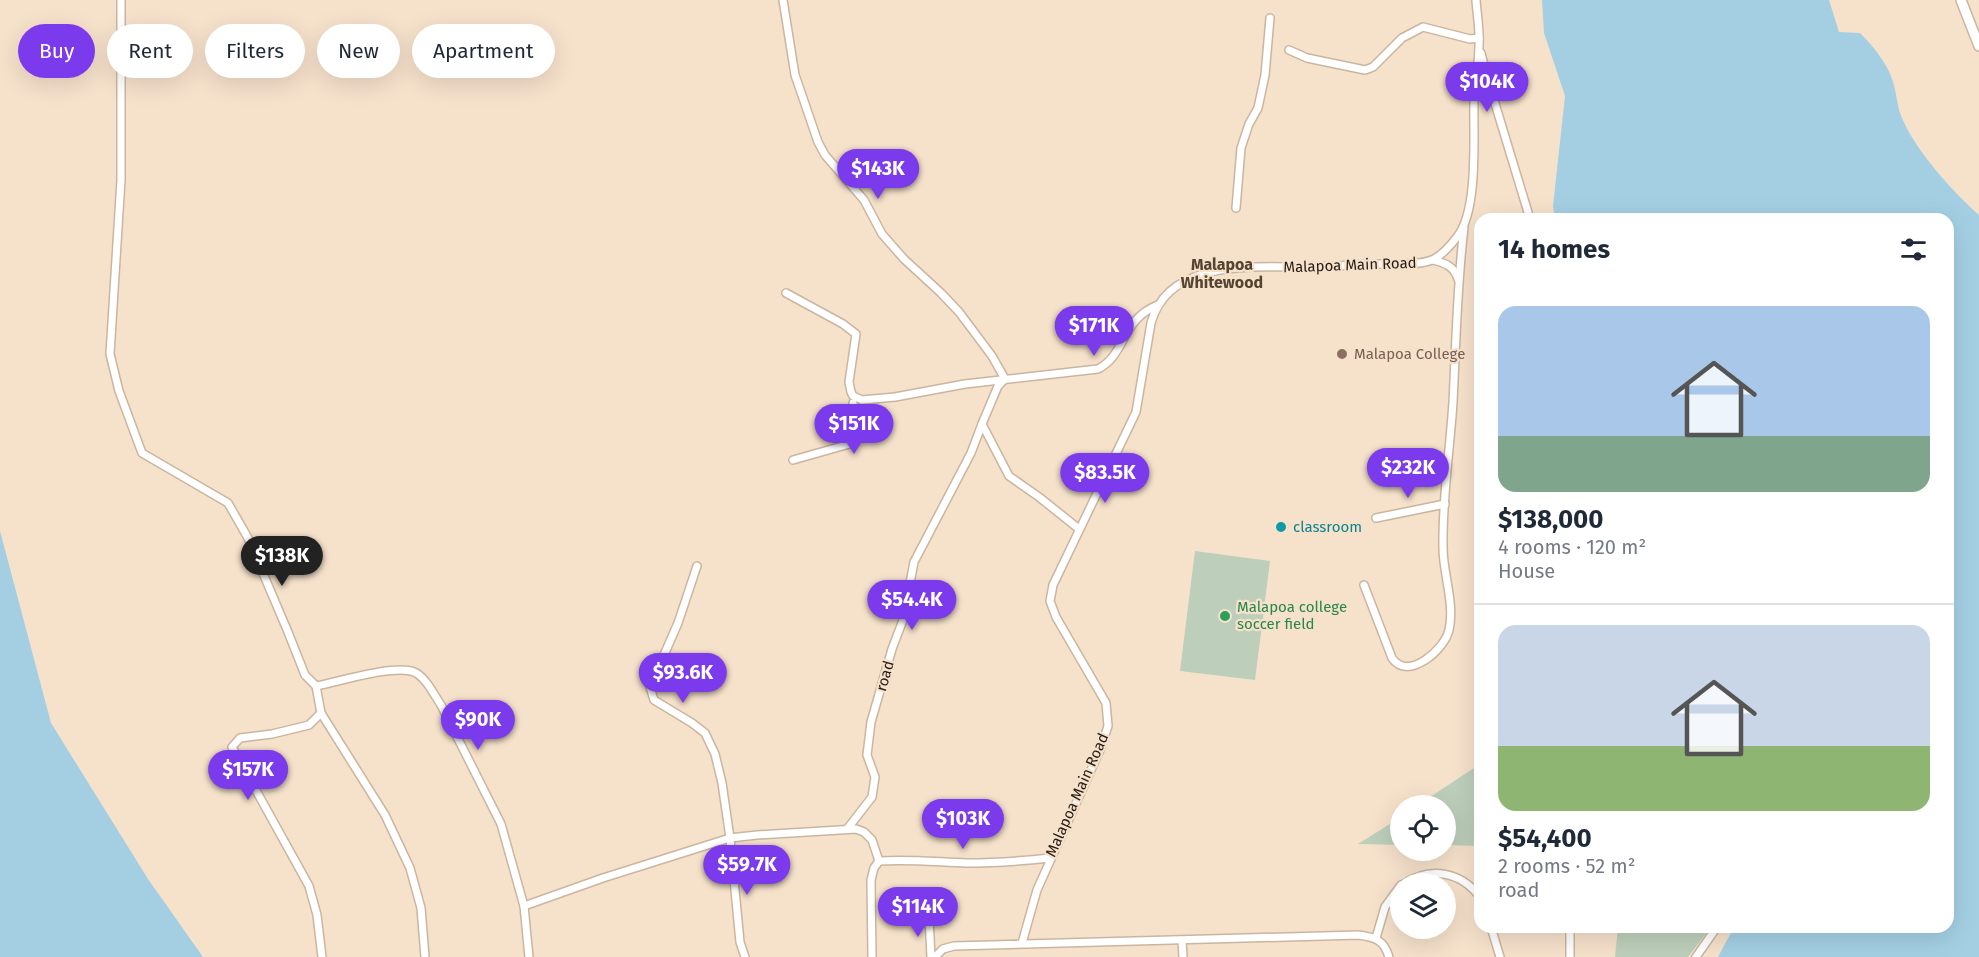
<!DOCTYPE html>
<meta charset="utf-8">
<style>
:root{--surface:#fff;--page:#f2f2f3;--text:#1f2937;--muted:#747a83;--line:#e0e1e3;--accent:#7c3aed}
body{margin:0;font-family:"Fira Sans",sans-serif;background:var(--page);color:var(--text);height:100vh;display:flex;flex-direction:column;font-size:22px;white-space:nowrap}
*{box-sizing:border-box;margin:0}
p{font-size:20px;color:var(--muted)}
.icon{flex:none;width:33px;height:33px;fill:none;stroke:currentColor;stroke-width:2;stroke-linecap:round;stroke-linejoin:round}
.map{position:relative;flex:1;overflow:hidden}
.drawer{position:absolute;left:1474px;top:213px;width:480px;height:720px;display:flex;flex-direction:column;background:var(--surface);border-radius:18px;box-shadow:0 6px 24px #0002}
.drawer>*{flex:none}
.guide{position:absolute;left:18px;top:24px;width:570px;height:54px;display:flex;gap:12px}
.controls{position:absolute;left:1390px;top:795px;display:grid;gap:12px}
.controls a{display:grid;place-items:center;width:66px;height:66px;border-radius:50%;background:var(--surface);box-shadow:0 6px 24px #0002;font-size:30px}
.price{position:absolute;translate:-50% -51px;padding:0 14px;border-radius:21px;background:var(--accent);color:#fff;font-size:20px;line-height:39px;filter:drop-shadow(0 2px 3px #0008)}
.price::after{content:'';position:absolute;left:50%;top:36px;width:18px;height:14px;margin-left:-9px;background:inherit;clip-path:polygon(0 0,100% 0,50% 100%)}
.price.on{background:#222;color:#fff}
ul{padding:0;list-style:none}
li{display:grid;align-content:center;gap:12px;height:318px;padding:0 24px}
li+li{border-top:2px solid var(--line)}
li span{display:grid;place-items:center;height:186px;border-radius:18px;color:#555}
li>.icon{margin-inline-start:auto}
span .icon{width:108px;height:108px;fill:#fffc;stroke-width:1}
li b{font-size:26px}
h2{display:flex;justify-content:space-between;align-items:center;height:72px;padding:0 24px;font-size:26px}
.tag{padding:0 21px;border-radius:27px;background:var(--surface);box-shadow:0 6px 24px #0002;font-size:21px;line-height:54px}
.tag.on{background:var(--accent);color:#fff}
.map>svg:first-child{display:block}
</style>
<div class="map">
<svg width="1979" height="957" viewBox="0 0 1979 957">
<rect width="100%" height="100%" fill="#f6e1cb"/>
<g fill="#bdcfba">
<polygon points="1195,551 1270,561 1255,680 1180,671"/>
<polygon points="1480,764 1480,846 1446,845 1446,806 1418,805"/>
<polygon points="1401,817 1401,845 1358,844"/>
<polygon points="1618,927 1711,927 1688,957 1615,957"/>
</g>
<g fill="#a4cfe3">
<path d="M1542,0H1829L1839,32L1860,33C1873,46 1888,64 1893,82C1897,94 1897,107 1902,118C1915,150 1953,192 1979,215V957H1718L1734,927H1948V219H1555L1553,206L1565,96L1544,33Z"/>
<polygon points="0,531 51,723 148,879 203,957 0,957"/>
</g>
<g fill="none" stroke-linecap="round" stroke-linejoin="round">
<g stroke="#cab6a0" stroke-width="10">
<g id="minor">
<polyline points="121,0 121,180 110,354 119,391 142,453 228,503 248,538 288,632 305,675 316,686 321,713 385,815 410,868 421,908 425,957"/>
<polyline points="783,0 795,75 818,142 825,155 864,200 882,234 904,259 941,293 959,312 992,356 1005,379"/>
<polyline points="1289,50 1307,58 1365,70 1373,67 1402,38 1423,27 1470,39 1479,38"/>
<polyline points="1481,53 1487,77 1530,219"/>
<polyline points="1236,208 1241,148 1249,124 1258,108 1265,75 1270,18"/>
<path d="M1433,260C1445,263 1454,266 1458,279"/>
<path d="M786,293L843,324L856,334L849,382L851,392L853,396L862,400L895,397L965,384L1098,369C1127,354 1120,320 1158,305"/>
<polyline points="1005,379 998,386 982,424 1009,476 1039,497 1079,529"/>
<polyline points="793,460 853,443 856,424 853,403"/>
<polyline points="1376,518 1445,504"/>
<polyline points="697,566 678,623 650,687 654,700 692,723 705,733 715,754 722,783 730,838 740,942 745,957"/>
<path d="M1364,585L1392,658C1408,682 1445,649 1449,630C1455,603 1443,574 1443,548C1442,499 1450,450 1453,402C1456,344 1457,285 1464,228"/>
<path d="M316,686C338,682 394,664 414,672C426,677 434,695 441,705L501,824L524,906L529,957"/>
<polyline points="321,713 309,725 272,734 240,738 232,747 309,886 317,915 322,957"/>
<polyline points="848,828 872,797 875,777 867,755 871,722 892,649 903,620 914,562 971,453 982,424"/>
<path d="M879,861C908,859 937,862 967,863C995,863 1022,861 1050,858"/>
<path d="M1404,884C1431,866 1461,872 1480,897"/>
<polyline points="524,906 603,878 730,838 757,835 856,829 864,832 872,840 879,861 874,868 871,880 872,957"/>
<polyline points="929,918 931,957"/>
<polyline points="1491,927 1500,957"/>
<polyline points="1376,938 1385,907 1401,885"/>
<polyline points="1182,941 1183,957"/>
<path d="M1022,943L1037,890L1100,750L1108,726L1106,703L1056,617L1050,601L1053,585L1136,412L1151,323C1169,256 1260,268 1313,267C1334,267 1355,264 1376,264C1391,264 1421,266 1434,259C1443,254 1451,245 1457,237C1479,210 1473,134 1474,99C1475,81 1479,63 1479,45C1480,30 1477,15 1476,0"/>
<path d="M935,957L943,949L954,946L1358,935C1375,937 1384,940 1389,957"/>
<polyline points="1570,957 1570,927"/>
<polyline points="1696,957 1717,927"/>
</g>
</g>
<g stroke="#cab6a0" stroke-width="12">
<polyline id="secondary" points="1961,0 1979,46"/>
</g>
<use href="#minor" stroke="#fff" stroke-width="7"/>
<use href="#secondary" stroke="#fff" stroke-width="9"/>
</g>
<circle fill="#8d6e63" stroke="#f6e1cb" stroke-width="2" cx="1342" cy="354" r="6"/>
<circle fill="#0f9aa8" stroke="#f6e1cb" stroke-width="2" cx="1281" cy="527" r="6"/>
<circle fill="#2e9e5b" stroke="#f6e1cb" stroke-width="2" cx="1225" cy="616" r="6"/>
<g text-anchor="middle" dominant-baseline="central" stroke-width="4.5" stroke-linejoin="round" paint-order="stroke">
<g font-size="15" fill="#251d15" stroke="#f6e1cb">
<text transform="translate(1350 265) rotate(-2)">Malapoa Main Road</text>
<text transform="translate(885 676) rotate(-74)">road</text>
<text transform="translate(1077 795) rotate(-66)">Malapoa Main Road</text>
</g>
<g font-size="15" fill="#785e54" stroke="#f6e1cb" text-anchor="start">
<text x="1354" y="354">Malapoa College</text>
</g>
<g font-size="15" fill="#0d838f" stroke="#f6e1cb" text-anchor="start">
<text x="1293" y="527">classroom</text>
</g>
<g font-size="15" fill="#27864d" stroke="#f6e1cb" text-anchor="start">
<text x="1237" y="607">Malapoa college<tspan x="1237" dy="17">soccer field</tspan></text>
</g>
<g font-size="16" font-weight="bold" fill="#554431" stroke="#f6e1cb">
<text x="1222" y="264">Malapoa<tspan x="1222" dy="18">Whitewood</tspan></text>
</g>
</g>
</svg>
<div class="controls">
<a><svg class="icon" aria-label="locate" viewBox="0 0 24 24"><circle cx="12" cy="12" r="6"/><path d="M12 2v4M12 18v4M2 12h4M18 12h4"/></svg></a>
<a><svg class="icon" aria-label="layers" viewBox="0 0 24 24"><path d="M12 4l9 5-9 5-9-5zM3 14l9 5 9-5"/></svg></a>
</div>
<b class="price" style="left:1487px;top:113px">$104K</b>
<b class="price" style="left:878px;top:200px">$143K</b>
<b class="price" style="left:1094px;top:357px">$171K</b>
<b class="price" style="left:854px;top:455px">$151K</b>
<b class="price" style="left:1408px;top:499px">$232K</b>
<b class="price" style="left:1105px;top:504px">$83.5K</b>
<b class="price on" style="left:282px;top:587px">$138K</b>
<b class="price" style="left:912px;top:631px">$54.4K</b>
<b class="price" style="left:683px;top:704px">$93.6K</b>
<b class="price" style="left:478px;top:751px">$90K</b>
<b class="price" style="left:248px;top:801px">$157K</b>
<b class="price" style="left:963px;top:850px">$103K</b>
<b class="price" style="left:747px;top:896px">$59.7K</b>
<b class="price" style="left:918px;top:938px">$114K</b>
<div class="guide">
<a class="tag on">Buy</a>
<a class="tag">Rent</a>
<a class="tag">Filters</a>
<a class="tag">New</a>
<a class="tag">Apartment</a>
</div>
<section class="drawer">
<h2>14 homes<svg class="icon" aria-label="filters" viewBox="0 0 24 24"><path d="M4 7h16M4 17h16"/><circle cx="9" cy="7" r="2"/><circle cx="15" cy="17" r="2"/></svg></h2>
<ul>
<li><span style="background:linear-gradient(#a9c7e8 70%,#7fa58c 0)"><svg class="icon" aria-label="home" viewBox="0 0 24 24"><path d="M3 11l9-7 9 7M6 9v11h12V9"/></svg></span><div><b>$138,000</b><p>4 rooms · 120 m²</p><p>House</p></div></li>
<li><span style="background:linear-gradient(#c9d6e8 65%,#8fb573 0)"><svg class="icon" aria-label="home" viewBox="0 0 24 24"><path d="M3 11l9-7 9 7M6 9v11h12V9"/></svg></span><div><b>$54,400</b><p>2 rooms · 52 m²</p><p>road</p></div></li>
</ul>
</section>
</div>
